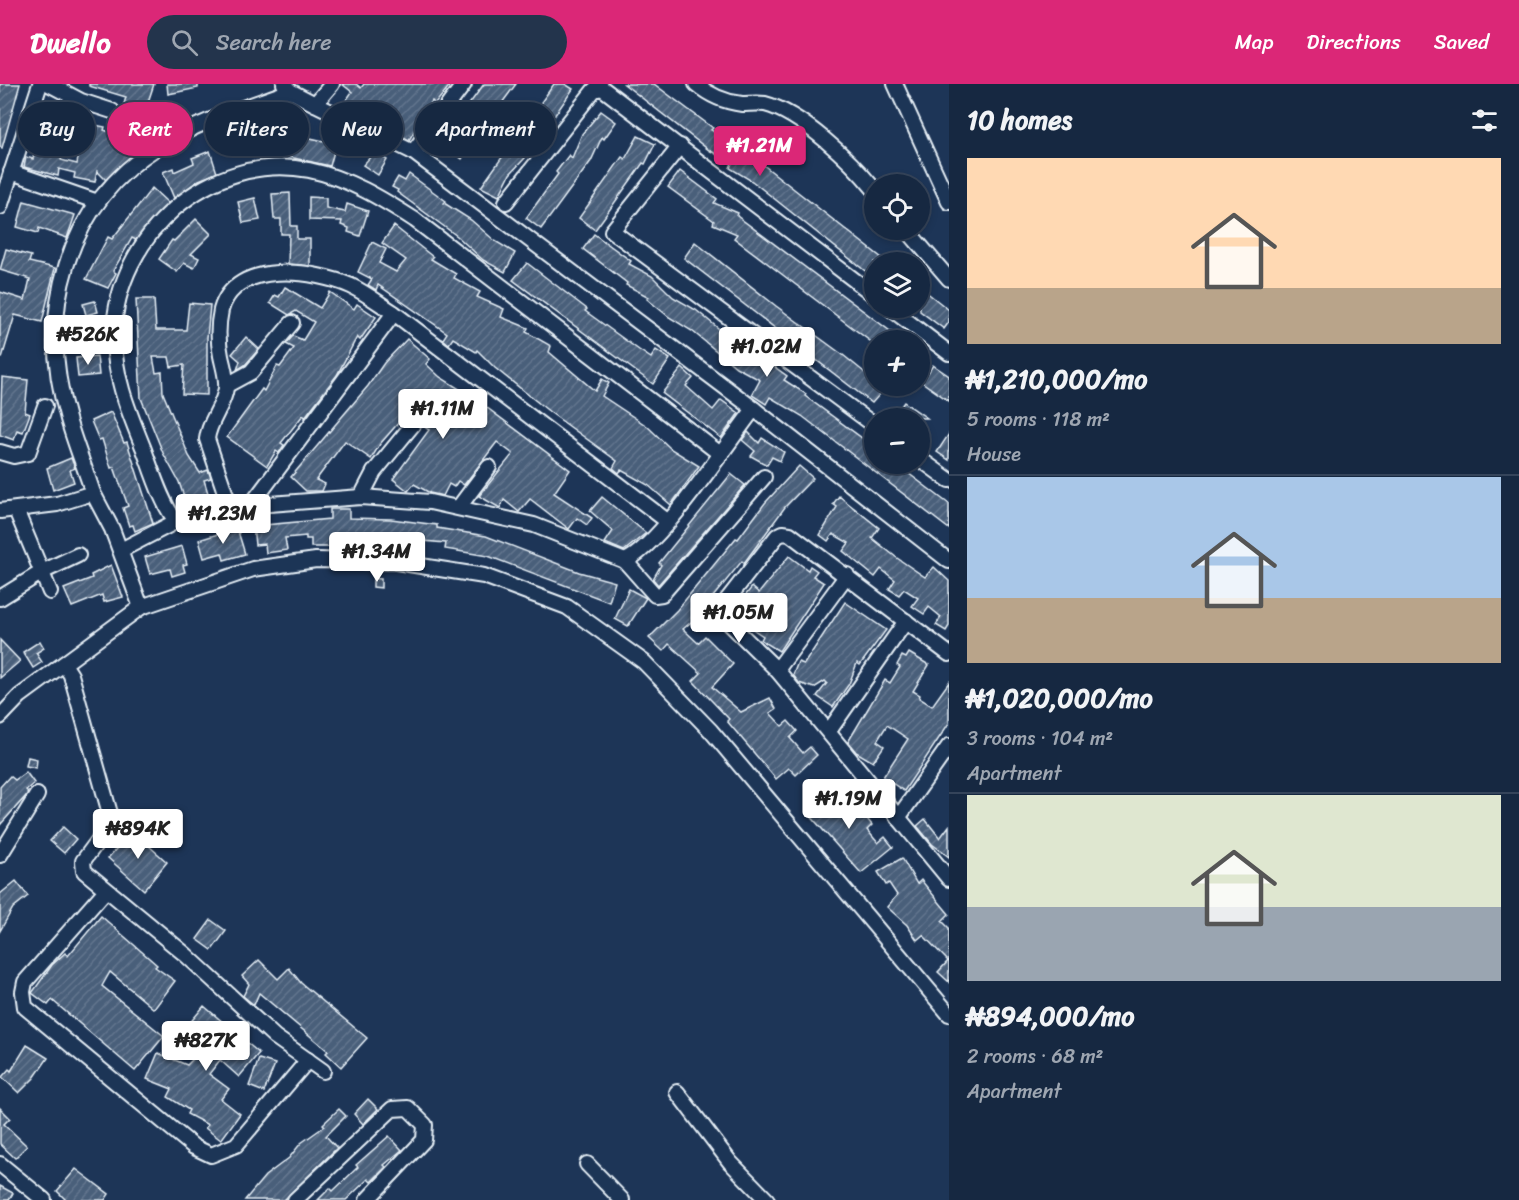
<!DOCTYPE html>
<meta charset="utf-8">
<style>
:root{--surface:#162841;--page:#23344c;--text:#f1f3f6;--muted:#9ea6b1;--line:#35445a;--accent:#db2777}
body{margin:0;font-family:Sriracha,sans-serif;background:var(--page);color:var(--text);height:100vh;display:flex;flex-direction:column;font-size:22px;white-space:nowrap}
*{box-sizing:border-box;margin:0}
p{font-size:20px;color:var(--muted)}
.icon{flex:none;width:33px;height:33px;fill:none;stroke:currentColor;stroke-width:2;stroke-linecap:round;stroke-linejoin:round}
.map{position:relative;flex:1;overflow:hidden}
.sheet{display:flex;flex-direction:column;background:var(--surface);width:570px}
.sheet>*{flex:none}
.banner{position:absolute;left:18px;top:18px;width:570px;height:54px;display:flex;gap:12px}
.fabs{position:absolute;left:864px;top:90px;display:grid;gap:12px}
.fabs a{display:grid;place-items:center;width:66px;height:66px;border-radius:50%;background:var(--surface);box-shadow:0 3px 9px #0003,0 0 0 2px var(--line);font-size:30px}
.price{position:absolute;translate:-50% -51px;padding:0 14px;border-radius:6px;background:#fff;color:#222;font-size:20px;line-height:39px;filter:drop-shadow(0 2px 3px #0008)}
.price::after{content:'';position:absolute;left:50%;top:36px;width:18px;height:14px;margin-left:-9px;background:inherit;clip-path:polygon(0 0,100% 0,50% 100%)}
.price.current{background:var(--accent);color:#fff}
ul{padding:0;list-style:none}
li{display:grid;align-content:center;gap:12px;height:318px;padding:0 18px}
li+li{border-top:2px solid var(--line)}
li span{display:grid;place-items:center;height:186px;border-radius:0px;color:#555}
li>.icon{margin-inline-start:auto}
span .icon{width:108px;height:108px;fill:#fffc;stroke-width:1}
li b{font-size:26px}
h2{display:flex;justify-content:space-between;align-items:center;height:72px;padding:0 18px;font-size:26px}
.tag{padding:0 21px;border-radius:27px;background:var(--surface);box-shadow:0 3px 9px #0003,0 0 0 2px var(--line);font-size:21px;line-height:54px}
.tag.current{background:var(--accent);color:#fff}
header{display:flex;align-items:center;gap:36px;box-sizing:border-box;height:84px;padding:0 30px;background:var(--accent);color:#fff}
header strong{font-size:28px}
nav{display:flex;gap:33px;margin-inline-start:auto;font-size:21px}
.search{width:420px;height:54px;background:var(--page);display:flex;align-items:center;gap:15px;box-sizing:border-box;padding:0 21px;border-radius:33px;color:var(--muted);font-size:22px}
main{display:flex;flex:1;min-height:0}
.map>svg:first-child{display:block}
</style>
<header>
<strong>Dwello</strong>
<div class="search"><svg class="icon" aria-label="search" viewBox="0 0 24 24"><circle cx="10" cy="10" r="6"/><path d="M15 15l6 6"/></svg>Search here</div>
<nav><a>Map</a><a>Directions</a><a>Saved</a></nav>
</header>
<main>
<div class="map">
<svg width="949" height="1116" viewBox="0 0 949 1116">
<defs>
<pattern id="building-hatch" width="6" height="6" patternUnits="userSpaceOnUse" patternTransform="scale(1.5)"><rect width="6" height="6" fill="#495e7a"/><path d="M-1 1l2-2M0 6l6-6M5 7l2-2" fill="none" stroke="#63768e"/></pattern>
</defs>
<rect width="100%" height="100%" fill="#1d3557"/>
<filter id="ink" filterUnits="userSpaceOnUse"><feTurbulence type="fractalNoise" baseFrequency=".0167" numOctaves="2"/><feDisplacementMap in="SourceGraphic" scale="12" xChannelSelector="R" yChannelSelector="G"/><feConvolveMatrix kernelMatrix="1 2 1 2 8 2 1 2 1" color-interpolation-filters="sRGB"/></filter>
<g filter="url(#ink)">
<g fill="url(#building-hatch)" stroke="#e8f1f8" stroke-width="1.5" fill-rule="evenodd">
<polygon points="0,0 20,0 2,64 0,63"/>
<polygon points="89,0 154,0 145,27 124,20 126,13 89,2"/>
<polygon points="167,0 198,0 198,4 168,10"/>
<polygon points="342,0 356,0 361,4 364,0 451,0 435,20 432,17 409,56 377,38 376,40 345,25 348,20 345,18 352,8"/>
<polygon points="484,0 516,0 493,31 492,34 502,38 492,58 477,50 462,75 440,60"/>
<polygon points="554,0 565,0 573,5 525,74 510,90 499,112 481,103"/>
<polygon points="624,0 654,0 713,44 711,46 757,76 887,178 874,178 874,194 752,97 730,84 732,79 709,66"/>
<path d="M55,22L73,27L70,36L105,43L104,46L121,52L137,34L154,50L106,96L97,87L95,98L74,94L75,89L59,85L58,92L24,83L26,73L33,75L37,53H40L49,23L55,24ZM65,57L80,62L77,80L61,76Z"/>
<polygon points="601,27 616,38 604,55 602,53 591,77 541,145 526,134 558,90 556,88 569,71 572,74 582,50"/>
<polygon points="329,47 339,49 330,82 280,71 284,48 328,58"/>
<polygon points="638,52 655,60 645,80 643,79 595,146 579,134 622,73 625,75"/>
<polygon points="210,67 217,89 199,96 174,114 163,88 173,84 174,88 194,79 192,74"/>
<polygon points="375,68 387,76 378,91 363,81"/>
<polygon points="680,87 717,115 714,119 738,129 737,132 902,256 874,256 874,260 734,154 737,150 713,140 714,137 668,103"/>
<polygon points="409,90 446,117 444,119 471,136 495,157 515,169 505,188 483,176 457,152 397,108 398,106 392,103 398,93 405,97"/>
<polygon points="152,104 168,119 136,156 132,154 113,187 116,189 108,204 86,195 108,153 112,155"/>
<polygon points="290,109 291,142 297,142 297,155 310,155 310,182 288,180 289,150 281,150 281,135 274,135 272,110"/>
<polygon points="309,113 326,114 326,124 345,128 347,120 368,127 360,152 348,148 349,144 341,141 342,137 309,136"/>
<polygon points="255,114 260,136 243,139 238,118"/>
<polygon points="24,117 75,131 67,154 39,144 38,149 17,143"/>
<polygon points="196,135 211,150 191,170 199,174 194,184 184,179 177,188 159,175 172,156 174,157"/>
<polygon points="394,142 433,173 431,175 456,190 454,194 480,208 477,213 504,225 501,233 528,244 526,248 551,262 549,268 595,307 602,295 609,299 602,312 647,342 671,365 699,382 671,421 648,401 621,386 619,389 613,384 617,377 551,329 495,284 477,266 476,268 453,254 449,260 443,255 447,249 378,201 376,206 368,201 372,195 358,188 372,158 386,165 379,179 396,188 406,176 382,159"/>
<polygon points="594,150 631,177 629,180 652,192 673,213 696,226 740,262 769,279 787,292 784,296 806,310 805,312 874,363 874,380 896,380 949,420 949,445 802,332 770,313 766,320 752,311 760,296 736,283 692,247 669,233 647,215 649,213 626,201 627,199 583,165"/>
<polygon points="695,158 776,222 843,271 874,296 874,302 887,302 872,319 684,174"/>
<polygon points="6,165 31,172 29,178 55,184 42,238 15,231 2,274 0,273 0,208 25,216 30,195 0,186"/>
<polygon points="527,179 587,225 585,227 639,266 651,274 656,266 670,275 653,300 513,196"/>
<polygon points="285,203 320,224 330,208 354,225 357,220 376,233 360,256 357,253 337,291 305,333 303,331 281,359 284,361 279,369 276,367 267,382 227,353 262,305 264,307 277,282 280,283 294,264 286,260 293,252 303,256 314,238 296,227 289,231 270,219 275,211 279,213"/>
<polygon points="920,203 949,226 949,238 944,245 920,227"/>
<polygon points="136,215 154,215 156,246 186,246 189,219 210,221 207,254 207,311 182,310 184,281 171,283 169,273 153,273 156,289 162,288 163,309 189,372 200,389 208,386 211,394 204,396 211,419 188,425 179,398 163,369 141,314"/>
<polygon points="95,217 98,228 86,231 83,220"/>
<polygon points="246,253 259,265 245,281 237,286 240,277 232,270"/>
<path d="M407,255L430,275L426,280L440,293L474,314L570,386L554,409L592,434L587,441L577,434L569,445L530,415L519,428L504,416L500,424L479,412L513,370L497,358L464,401L458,397L454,403L449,400L443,412L430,409L414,400L408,407L393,395L429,346L423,342L421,331L416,329L408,328L380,360L371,375L345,357L316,396L325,400L322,407H306L291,393L368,302L384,279ZM429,308L448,320L436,339L414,326Z"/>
<polygon points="97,272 99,291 78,293 76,274"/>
<polygon points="933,281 949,292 949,317 922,298"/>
<polygon points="682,284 693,294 686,302 713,326 721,316 739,329 721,354 662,309"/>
<polygon points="2,293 28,296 25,328 30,330 23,348 17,346 14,356 0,351"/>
<polygon points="904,318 927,334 892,334"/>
<polygon points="111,328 124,359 127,358 153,439 135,447 133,441 129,442 123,424 128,422 114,383 111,384 102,355 99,356 91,337"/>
<polygon points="748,348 759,359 762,354 784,368 780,377 772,373 767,381 751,372 755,367 742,356"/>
<polygon points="949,350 949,376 937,368"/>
<polygon points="71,374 75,384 70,386 74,398 53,406 47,384"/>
<polygon points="799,382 813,394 785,423 744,479 742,477 696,534 683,545 698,559 705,552 733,580 712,603 741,628 770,614 776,625 770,629 782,642 788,637 797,647 790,654 803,669 810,663 817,671 796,691 789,684 776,695 727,637 729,635 693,597 701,589 669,560 663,567 649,554 677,526 736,454 738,455 765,419"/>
<polygon points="731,390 745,401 658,501 653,495 661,481 659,479"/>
<polygon points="839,412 879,444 872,454 897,474 925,493 934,483 949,497 949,542 946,547 936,541 941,533 929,523 924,530 912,522 918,514 904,505 899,511 889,505 895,496 881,485 875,493 843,467 849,459 833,450 828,457 820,451 837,423 833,420"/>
<polygon points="602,413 646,449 624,467 605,459 613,447 590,427"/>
<polygon points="330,425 349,425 349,434 391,435 437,441 437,444 486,452 579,488 615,498 609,518 488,472 445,465 446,459 399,455 399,453 333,453 333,463 311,463 311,455 306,455 306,452 285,454 287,466 266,469 265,460 255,461 253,442 330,435"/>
<polygon points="237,444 245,470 224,476 222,469 204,474 199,456"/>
<polygon points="182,462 187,480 183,481 185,488 172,492 170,485 150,490 145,473"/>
<polygon points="789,472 808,486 810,482 817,487 813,492 824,499 779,567 761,556 763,552 739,536 750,517 745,512 752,503 759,509"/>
<polygon points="111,481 123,513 104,518 102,511 72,523 64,505 92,494 91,491"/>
<polygon points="373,494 381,495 381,504 373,503"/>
<polygon points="629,505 646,514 628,542 615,535"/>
<polygon points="845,518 886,546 860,581 857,579 849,600 833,623 817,612 827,599 825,597 814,604 799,599 793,591 798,578 804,580"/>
<polygon points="0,556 20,577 0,594"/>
<polygon points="40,557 44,564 36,569 42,578 33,584 23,568"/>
<polygon points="909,569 929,581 913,607 920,611 919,614 932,622 949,598 949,639 904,707 883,693 908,655 887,641 877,657 884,662 873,678 856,668 848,658 885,596 890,599 900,583 897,581 902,572 906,574"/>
<polygon points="28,673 37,675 36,684 26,682"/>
<polygon points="26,688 34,699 26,706 28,708 26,712 0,741 0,703 10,692 15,696"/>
<polygon points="845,705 855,716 848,723 860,736 865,732 872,741 867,746 878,759 885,753 893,763 861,789 808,729 835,706 840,711"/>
<polygon points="925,735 940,754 949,742 949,773 932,760 917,742"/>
<polygon points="63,743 76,755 64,769 50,757"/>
<polygon points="129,744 167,778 144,806 108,774 126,754 123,752"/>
<polygon points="902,774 917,800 921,796 949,830 942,837 949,844 949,898 938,888 948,877 923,851 917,856 907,841 887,823 897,811 889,799 886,801 878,788"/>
<polygon points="16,797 28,812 13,824 0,847 0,810"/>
<polygon points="101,832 157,881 155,883 175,897 154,925 110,888 102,902 164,952 135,987 52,916 48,921 32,909 52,881 65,869 68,872"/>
<polygon points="211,836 226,847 212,866 197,855"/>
<polygon points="259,876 278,895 289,884 301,899 367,954 341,983 326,969 328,967 259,909 254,921 243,912 249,900 242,892"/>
<polygon points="204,922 259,969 239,993 220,976 209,990 229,1005 221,1015 240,1030 221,1056 205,1044 208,1041 187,1030 189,1026 168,1013 172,1005 147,995 158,969 187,981 192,976 201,963 183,947"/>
<polygon points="27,961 48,974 34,994 19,1009 2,993 9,985 11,987"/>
<polygon points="259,975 275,980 264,1008 249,1002"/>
<polygon points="368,1015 378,1025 363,1040 354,1030"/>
<polygon points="0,1024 10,1034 4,1040 27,1062 15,1074 0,1060"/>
<polygon points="339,1025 346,1032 326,1052 337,1064 284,1116 245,1116 265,1092 289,1074 301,1059 325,1042 323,1040"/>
<polygon points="389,1052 402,1066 384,1081 386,1083 371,1098 368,1095 346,1116 318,1116 330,1104 333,1107 358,1083 356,1081"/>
<polygon points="76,1085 109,1110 105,1116 66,1116 57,1107"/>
<polygon points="0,1102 13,1109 9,1116 0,1116"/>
</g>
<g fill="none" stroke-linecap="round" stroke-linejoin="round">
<g stroke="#e8f1f8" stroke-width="18">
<g id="minor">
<polyline points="49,0 81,17 112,27"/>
<polyline points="284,0 290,7 315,20 413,68 754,325 949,477"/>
<path d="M696,0C709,11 724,18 742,20C749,20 758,19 765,20C801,29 851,77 874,105"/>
<polyline points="895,0 949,118"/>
<polyline points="315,20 332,0"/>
<polyline points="680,62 612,147 874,341"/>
<polyline points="413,68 464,0"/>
<polyline points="11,88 98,118"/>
<polyline points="506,118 594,6 602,4 874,211"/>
<polyline points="0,123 40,0"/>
<polyline points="907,146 949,195"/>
<polyline points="890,224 949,269"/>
<polyline points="227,301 251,288 292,239"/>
<polyline points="0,368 14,372 28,369 45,322"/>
<polyline points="920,375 949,396"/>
<path d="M93,409C85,384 75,360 68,335C37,230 64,122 159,62C199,37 247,23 290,7"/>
<polyline points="361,413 374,388 415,338"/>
<polyline points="251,421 394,229"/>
<path d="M230,423L207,355C209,336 224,322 226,304C227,293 223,282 221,272C218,258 218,240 221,226C235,175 315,186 351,202C366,209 380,220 394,229L667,437"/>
<polyline points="459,423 489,383"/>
<polyline points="16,426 50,508"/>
<polyline points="0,427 57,420 93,409 112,445 141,523"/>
<path d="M177,437C163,425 150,381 143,363C128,326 113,290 114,249C116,152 210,67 309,86C348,94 381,114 415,136L719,369"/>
<path d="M121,466L177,437L230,423L361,413L430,418L534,441L625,477C659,463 728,358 754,325"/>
<polyline points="625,477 655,511 662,510 764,393"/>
<polyline points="0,514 42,488 78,471"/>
<polyline points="949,570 790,450 783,449 777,452 727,516 724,528 728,538 777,586 949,795"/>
<polyline points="64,580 71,591 111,733 109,742 83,777 84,787 186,871 275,953 323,987"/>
<polyline points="777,586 847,491"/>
<polyline points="0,633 20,612 141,523 253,485 316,476 396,478 484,492 567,523 644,578 711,647 949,930"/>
<polyline points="829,647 906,537"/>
<polyline points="898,734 949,662"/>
<polyline points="0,771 37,711"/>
<polyline points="106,806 25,898 23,908 25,923 194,1063 211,1071 236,1061 308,976"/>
<polyline points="677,1008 730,1078 767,1116"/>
<polyline points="0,1080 44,1116"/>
<polyline points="587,1080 622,1116"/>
<polyline points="295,1116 392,1025 408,1024 425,1041 424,1056 367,1116"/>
</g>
</g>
<use href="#minor" stroke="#1d3557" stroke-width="14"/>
</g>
</g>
</svg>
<div class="fabs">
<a><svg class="icon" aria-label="locate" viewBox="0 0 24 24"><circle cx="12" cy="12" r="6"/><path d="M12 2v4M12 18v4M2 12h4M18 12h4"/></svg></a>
<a><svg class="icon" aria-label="layers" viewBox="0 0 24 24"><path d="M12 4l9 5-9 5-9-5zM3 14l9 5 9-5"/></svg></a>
<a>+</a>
<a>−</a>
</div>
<b class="price current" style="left:760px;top:93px">₦1.21M</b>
<b class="price" style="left:88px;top:282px">₦526K</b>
<b class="price" style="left:767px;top:294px">₦1.02M</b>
<b class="price" style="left:443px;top:356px">₦1.11M</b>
<b class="price" style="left:223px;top:461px">₦1.23M</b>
<b class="price" style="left:377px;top:499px">₦1.34M</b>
<b class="price" style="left:739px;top:560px">₦1.05M</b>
<b class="price" style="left:849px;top:746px">₦1.19M</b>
<b class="price" style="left:138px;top:776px">₦894K</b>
<b class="price" style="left:206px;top:988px">₦827K</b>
<div class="banner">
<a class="tag">Buy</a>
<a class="tag current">Rent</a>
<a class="tag">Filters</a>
<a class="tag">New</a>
<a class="tag">Apartment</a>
</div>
</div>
<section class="sheet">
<h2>10 homes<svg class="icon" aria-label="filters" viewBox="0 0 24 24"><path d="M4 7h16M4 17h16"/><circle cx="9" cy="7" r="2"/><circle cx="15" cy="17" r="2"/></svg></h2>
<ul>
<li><span style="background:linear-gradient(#ffd9b3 70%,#b9a48a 0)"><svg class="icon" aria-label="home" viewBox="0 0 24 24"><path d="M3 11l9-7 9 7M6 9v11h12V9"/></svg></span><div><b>₦1,210,000/mo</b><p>5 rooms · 118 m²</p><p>House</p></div></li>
<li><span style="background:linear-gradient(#a9c7e8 65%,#b9a48a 0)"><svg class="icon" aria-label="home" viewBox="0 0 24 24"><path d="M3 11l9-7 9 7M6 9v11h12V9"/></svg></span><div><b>₦1,020,000/mo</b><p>3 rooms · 104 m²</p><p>Apartment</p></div></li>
<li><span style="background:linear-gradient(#dfe7d0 60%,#9aa5b1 0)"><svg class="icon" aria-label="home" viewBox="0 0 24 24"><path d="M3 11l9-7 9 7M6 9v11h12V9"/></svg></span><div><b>₦894,000/mo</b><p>2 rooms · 68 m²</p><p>Apartment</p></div></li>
</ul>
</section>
</main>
